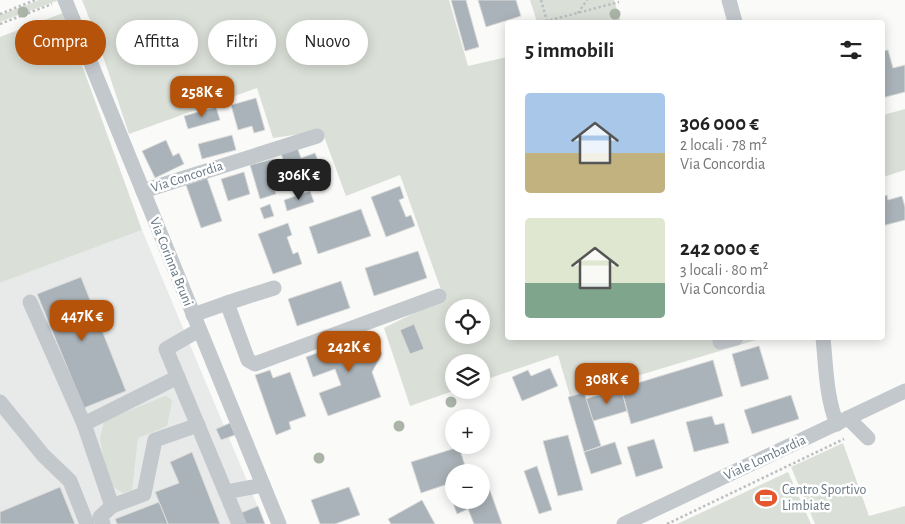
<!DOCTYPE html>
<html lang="it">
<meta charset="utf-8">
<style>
:root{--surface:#fff;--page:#f6f6f6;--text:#222;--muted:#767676;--accent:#b45309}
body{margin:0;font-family:"Alegreya Sans",sans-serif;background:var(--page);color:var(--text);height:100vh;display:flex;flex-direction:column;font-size:19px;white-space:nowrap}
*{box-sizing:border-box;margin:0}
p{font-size:16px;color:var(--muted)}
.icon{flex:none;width:28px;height:28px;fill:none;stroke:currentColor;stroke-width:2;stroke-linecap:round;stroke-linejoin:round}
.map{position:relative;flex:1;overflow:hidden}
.details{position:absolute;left:505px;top:20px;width:380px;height:320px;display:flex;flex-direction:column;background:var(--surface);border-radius:5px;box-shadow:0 2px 12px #0003}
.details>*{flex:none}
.top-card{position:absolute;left:15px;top:20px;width:415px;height:45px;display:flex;gap:10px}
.tools{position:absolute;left:445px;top:299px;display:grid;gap:10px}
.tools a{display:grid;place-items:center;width:45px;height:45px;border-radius:50%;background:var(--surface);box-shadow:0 2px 12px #0003;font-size:25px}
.price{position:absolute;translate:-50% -42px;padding:0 11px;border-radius:10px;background:var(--accent);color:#fff;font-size:16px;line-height:32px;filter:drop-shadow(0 1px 2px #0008)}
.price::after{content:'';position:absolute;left:50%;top:30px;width:15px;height:11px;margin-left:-8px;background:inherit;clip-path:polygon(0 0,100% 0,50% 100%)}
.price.selected{background:#222;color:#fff}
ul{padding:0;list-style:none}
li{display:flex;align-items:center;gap:15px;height:125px;padding:0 20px}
li span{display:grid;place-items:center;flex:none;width:140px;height:100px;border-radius:5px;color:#555}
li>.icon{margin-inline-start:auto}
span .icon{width:60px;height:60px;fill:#fffc;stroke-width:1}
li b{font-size:21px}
h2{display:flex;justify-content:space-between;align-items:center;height:60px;padding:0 20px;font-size:21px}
.tag{padding:0 18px;border-radius:22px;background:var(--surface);box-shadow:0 2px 12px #0003;font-size:18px;line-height:45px}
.tag.selected{background:var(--accent);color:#fff}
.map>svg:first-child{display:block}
</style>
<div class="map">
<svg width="905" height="524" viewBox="0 0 905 524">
<rect width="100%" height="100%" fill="#fafaf8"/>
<polygon fill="#e8e9e9" points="142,230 265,524 0,524 0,283"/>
<g fill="#dadfd7" fill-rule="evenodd">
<polygon points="39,0 59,0 0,22 0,15"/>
<path d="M82,0H449L468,66L507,57L508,338H719L718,348L751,338H763L570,396L558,355L481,381V362H454V390H456L410,406L384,328L444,298L400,175L346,196L322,131L273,138L257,88L129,134L98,41ZM454,308H481V335H454Z"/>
<polygon points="530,0 614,0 621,22 537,22"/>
<polygon points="63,13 142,230 0,283 0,37"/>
<polygon points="905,109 905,170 883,177 883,115"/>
<polygon points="165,396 171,399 172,402 167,426 138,438 132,490 123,493 111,485 104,461 100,439 104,421"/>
<polygon points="843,443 869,516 905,506 905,524 815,524 791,467"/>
<polygon points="788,472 811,524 677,524"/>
</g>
<g fill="#aab3b9" stroke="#dcdcda">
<polygon points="451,0 466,0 479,47 465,51"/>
<polygon points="478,0 516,0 521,16 486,27"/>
<polygon points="257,22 264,43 245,49 238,28"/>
<polygon points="888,50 893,68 905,65 905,92 882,98 882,51"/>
<polygon points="256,98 265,130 254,133 252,126 238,130 231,105"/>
<polygon points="216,107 220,120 188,129 184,116"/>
<polygon points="232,135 236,150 202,159 198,144"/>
<polygon points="166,140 173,156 179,153 184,164 155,178 142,151"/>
<polygon points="297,147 301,158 315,153 323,173 293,185 281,154"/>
<polygon points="273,159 279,183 273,185 276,194 260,199 250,165"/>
<polygon points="244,172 250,194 228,201 221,179"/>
<polygon points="207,178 222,221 201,228 186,185"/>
<polygon points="400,186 404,198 399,200 406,217 411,215 415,226 386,237 371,197"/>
<polygon points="310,191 314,202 287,211 284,200"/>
<polygon points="887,195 888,200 902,196 905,207 905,220 882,226 882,197"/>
<polygon points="270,204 274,216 264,219 260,208"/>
<polygon points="361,209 371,236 318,254 309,227"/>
<polygon points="288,223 292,235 287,237 293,254 298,252 302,264 273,274 258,234"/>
<polygon points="418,251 427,278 374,296 365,268"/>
<polygon points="81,277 126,391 84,408 37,294"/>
<polygon points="341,281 350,308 297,326 288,299"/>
<polygon points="414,324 424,349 410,354 400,330"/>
<polygon points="374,332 382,354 372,372 381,397 328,416 319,393 341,385 335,369 313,377 306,357"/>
<polygon points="759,346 769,379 741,387 732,354"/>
<polygon points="713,360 723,396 631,424 621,388"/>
<polygon points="550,368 558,386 522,401 512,377 528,370 531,376"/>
<polygon points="270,370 273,378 290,372 306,416 289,422 291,429 276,435 255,375"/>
<polygon points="621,388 627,411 593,421 586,399"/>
<polygon points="584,392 601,446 584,452 568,397"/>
<polygon points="791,395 799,419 752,434 744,410"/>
<polygon points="712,416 715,425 724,423 729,443 694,452 686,422"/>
<polygon points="230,423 235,435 221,440 216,429"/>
<polygon points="568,435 583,490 558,496 543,441"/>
<polygon points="654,439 663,468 636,477 627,447"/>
<polygon points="615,442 622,464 591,474 584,452"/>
<polygon points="459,447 467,472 454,472 454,482 421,493 411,462"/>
<polygon points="192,452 220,524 168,524 155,492 179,483 170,462"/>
<polygon points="537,466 552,510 539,514 524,471"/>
<polygon points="487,482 502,524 474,524 468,509 457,514 450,495 454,494 454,500 481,500 481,484"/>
<polygon points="60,487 75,524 0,524 0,512"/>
<polygon points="349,487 360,515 335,524 320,524 311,500"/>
<polygon points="422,500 435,524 391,524 388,519"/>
<polygon points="159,502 168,524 117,524 115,519"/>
<polygon points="258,506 265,524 242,524 238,514"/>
</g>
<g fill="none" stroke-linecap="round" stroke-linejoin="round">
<g stroke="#bbbfc2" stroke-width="2.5" stroke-dasharray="2.5 2.5" stroke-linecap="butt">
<polyline points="541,0 547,21 619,2"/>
<polyline points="578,13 587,0"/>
<polyline points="0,14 35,0"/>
<polyline points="0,24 52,4"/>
<polyline points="667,524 844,439"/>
</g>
<g stroke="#c3c8cc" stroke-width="15">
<polyline points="65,0 279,524"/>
<polyline points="729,0 735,22"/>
<polyline points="143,191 317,136"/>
<polyline points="30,302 84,424"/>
<polyline points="227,303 274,288"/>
<polyline points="193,315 227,303 248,360 255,364 439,296"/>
<polyline points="199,330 166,349 239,524"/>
<path d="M823,338C826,366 826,397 837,424"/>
<polyline points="720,342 736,338"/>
<polyline points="0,402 43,455 70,481 87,524"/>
<polyline points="848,418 868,438"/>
<polyline points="226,492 263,485"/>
<polyline points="112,506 84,424 178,377"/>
<polyline points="103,524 100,517 112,506 144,494 155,440 198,425"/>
<polyline points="624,524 905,391"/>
</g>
</g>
<g fill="#aab4a7">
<circle cx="23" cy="12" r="5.5"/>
<circle cx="615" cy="14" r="5.5"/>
<circle cx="451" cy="402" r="5.5"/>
<circle cx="399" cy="426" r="5.5"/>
<circle cx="319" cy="458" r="5.5"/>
</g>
<defs>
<g id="stadium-bare" transform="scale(1.725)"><path d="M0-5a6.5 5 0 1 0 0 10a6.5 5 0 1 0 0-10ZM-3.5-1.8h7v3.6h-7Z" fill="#e4572e" stroke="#fff" stroke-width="2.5" paint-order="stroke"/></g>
</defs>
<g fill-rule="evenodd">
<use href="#stadium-bare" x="766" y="498"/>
</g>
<g text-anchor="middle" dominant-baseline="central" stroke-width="5" stroke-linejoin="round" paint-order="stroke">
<g font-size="14" fill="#657683" stroke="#fff">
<text transform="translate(187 177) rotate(-18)">Via Concordia</text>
<text transform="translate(171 262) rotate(68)">Via Corinna Bruni</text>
<text transform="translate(765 458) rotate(-25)">Viale Lombardia</text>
</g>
<g font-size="14" fill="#657683" stroke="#fff" text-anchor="start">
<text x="782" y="490">Centro Sportivo<tspan x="782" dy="16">Limbiate</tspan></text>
</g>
</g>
</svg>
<div class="tools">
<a><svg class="icon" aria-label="locate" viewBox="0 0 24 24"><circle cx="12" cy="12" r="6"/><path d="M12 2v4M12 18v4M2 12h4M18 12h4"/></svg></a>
<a><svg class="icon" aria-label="layers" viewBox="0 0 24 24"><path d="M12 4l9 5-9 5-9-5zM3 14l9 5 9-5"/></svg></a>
<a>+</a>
<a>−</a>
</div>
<b class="price" style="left:202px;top:118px">258K €</b>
<b class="price selected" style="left:299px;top:201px">306K €</b>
<b class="price" style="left:82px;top:342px">447K €</b>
<b class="price" style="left:349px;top:373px">242K €</b>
<b class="price" style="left:607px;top:405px">308K €</b>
<div class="top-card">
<a class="tag selected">Compra</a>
<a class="tag">Affitta</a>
<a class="tag">Filtri</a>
<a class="tag">Nuovo</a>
</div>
<section class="details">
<h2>5 immobili<svg class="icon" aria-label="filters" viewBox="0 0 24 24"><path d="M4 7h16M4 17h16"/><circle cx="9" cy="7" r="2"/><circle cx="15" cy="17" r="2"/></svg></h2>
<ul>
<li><span style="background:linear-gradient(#a9c7e8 60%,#c2b280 0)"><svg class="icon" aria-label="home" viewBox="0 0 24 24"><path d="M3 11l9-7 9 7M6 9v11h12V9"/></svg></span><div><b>306 000 €</b><p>2 locali · 78 m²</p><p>Via Concordia</p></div></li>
<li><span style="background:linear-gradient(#dfe7d0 65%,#7fa58c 0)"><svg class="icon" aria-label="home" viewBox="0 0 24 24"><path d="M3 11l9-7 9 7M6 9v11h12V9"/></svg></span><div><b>242 000 €</b><p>3 locali · 80 m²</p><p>Via Concordia</p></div></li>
</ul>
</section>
</div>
